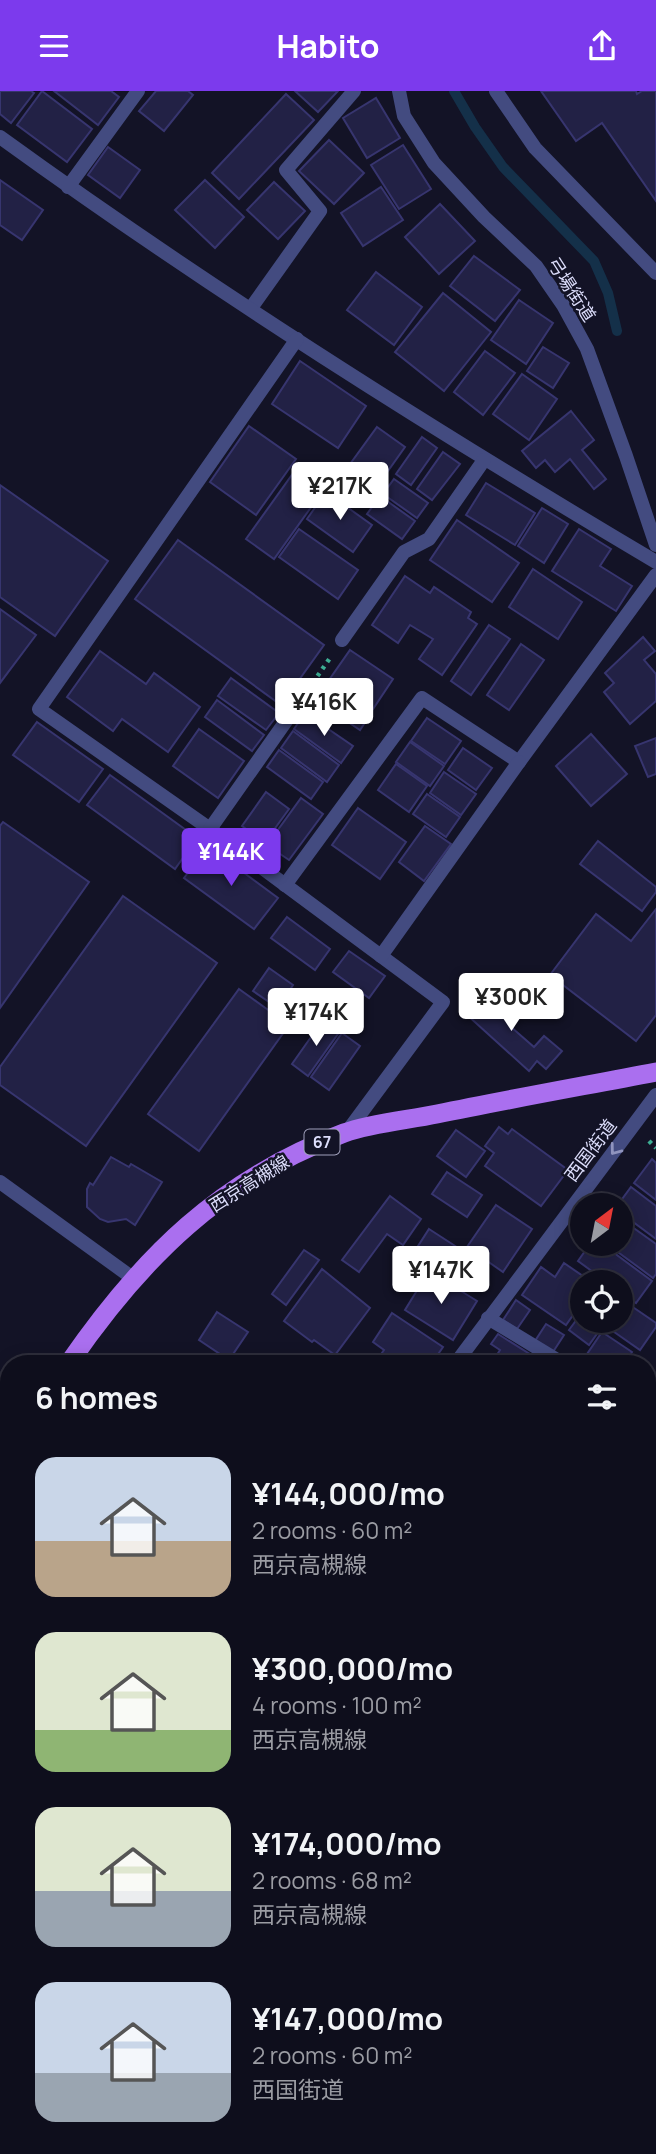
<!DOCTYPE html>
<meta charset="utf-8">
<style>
:root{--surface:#0e0e1c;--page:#1c1c29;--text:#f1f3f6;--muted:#9b9ca3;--line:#2e2e3b;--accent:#7c3aed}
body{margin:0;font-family:Manrope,"Noto Sans JP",sans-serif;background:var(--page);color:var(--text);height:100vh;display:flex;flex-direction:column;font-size:26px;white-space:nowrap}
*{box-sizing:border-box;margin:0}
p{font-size:23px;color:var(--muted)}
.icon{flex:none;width:38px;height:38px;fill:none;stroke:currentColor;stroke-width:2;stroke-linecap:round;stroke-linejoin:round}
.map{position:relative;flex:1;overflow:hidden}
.panel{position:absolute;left:0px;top:1264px;width:656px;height:800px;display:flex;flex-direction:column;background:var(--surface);border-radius:28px 28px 0 0;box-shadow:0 4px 18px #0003,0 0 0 2px var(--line)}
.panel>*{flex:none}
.needle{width:46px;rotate:32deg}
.fabs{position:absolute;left:570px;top:1102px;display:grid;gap:14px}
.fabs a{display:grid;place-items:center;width:63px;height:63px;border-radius:50%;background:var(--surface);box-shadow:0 4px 18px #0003,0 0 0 2px var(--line);font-size:35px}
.price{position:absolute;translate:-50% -60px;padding:0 16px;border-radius:7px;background:#fff;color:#222;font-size:23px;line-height:46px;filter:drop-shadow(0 2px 4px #0008)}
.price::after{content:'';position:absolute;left:50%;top:42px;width:21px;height:16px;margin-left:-10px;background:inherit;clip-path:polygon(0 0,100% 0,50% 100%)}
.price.active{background:var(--accent);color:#fff}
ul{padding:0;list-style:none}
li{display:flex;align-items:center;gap:21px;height:175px;padding:0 35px}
li span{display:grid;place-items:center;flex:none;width:196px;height:140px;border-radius:21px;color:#555}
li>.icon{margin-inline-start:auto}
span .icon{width:84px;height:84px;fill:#fffc;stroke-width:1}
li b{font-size:30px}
h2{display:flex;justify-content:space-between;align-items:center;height:84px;padding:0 35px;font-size:30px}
header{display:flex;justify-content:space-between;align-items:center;height:91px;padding:0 35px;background:var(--accent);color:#fff;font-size:32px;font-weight:700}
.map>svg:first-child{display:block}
</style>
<header><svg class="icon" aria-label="menu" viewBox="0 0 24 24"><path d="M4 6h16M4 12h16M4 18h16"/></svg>Habito<svg class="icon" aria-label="share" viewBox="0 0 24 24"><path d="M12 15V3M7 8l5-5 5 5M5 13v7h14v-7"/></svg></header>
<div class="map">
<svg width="656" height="2063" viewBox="0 0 656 2063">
<rect width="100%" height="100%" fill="#131326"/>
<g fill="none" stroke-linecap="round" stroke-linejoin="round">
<polyline stroke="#143049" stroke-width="10" points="454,0 475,36 503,76 594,170 608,202 617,240"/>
</g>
<g fill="#222145" stroke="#37356f" stroke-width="2">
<polygon points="0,0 31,0 34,2 11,32 0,23"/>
<polygon points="42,0 92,38 67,71 17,34"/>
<polygon points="54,0 111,0 119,6 98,34"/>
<polygon points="156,0 188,0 193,4 164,40 139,20"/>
<polygon points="295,0 338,0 318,21"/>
<polygon points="541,0 636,0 637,3 642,0 656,0 656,110 602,32 576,50"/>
<polygon points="286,3 314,29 239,108 212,82"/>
<polygon points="376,7 400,47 367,67 343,27"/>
<polygon points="329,49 364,82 334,113 299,80"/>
<polygon points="403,54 431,98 399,118 371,74"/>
<polygon points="108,56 140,79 120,107 88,84"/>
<polygon points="0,89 43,119 22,149 0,134"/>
<polygon points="205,89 244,126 215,157 175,119"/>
<polygon points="274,91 305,120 278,148 247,119"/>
<polygon points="381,96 403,129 363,155 341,122"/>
<polygon points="440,113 475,150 439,183 405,146"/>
<polygon points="474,165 520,199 495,230 450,195"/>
<polygon points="376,181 422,216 394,254 347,219"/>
<polygon points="443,202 491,241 444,300 395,261"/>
<polygon points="519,209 553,232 526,273 491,249"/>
<polygon points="543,256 569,272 553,297 527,280"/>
<polygon points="485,260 515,282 483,324 454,301"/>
<polygon points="300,270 366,315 338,357 272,313"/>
<polygon points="522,283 557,308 529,349 493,323"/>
<polygon points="571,320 594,349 582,359 606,388 594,398 570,368 555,381 545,369 536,377 522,360"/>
<polygon points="249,335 296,368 256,424 210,391"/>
<polygon points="377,336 405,356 373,401 345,380"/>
<polygon points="422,346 437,357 411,394 396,383"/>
<polygon points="443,361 460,373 432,409 417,398"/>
<polygon points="299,374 327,394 274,468 246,448"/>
<polygon points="394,388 428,412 417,427 383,403"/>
<polygon points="486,392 535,422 515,454 466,424"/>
<polygon points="0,394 108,470 55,545 0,506"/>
<polygon points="326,401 372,434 353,461 307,428"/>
<polygon points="380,405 415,430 402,448 367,423"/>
<polygon points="542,417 568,433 544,472 518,455"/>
<polygon points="457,429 519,472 492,511 430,469"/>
<polygon points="299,438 358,479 338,508 279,466"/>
<polygon points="579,438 611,458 600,475 632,495 616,520 552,480"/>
<polygon points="178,449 324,554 281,614 135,508"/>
<polygon points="533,478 582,511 558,548 509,516"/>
<polygon points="405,485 430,502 434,496 471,521 468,527 477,533 442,584 419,568 433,548 410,534 398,552 372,534"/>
<polygon points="0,518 36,544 0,592"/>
<polygon points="489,534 510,548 471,604 451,590"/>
<polygon points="643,546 655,560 644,569 656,583 656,610 630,633 604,601 614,592 605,582"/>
<polygon points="521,553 544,569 509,619 487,604"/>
<polygon points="350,559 393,588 373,618 329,589"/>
<polygon points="100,560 146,593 154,582 200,616 168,661 122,628 113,640 67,606"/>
<polygon points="231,587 279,622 266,639 218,605"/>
<polygon points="328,591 372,621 360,639 316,609"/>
<polygon points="217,609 264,644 252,660 205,626"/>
<polygon points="305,622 353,655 341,672 294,638"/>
<polygon points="427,627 461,650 445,673 411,650"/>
<polygon points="37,631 103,678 79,711 13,664"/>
<polygon points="199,638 244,670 218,707 173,675"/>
<polygon points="293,640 339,674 327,691 281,657"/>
<polygon points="591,643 627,683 591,715 556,675"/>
<polygon points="656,647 656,683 648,686 635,655"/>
<polygon points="410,651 444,675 430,695 396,671"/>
<polygon points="463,657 492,677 476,699 448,679"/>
<polygon points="279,659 323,691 311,708 267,676"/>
<polygon points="396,673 427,695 409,721 378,699"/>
<polygon points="444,681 476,703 461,724 430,702"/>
<polygon points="110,684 197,747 175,778 87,714"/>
<polygon points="266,701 289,718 265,751 242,735"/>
<polygon points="427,703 460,726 446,746 413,723"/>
<polygon points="301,707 323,723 289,769 267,754"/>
<polygon points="358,717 406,751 380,788 332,754"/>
<polygon points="3,731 89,791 0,917 0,735"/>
<polygon points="425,735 451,753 424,790 399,771"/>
<polygon points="598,750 656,796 656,801 642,820 580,773"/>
<polygon points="208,755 278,807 254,838 184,787"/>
<polygon points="123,805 217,872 86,1055 0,994 0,976"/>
<polygon points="656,818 656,924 636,950 550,884 596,823 631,850"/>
<polygon points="287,826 330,858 315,879 271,847"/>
<polygon points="349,860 385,885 369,907 333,881"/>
<polygon points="269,877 293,894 278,917 253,900"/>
<polygon points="239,898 289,934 199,1060 148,1023"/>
<polygon points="488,898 519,927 511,936 534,956 544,945 562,960 546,978 537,970 529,980 466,923"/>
<polygon points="323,929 340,940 308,985 292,973"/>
<polygon points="342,942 360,955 329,999 311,986"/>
<polygon points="499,1036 508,1043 512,1038 568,1079 541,1115 485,1075 494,1062 485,1055"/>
<polygon points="456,1039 485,1060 466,1086 437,1065"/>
<polygon points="111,1066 129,1076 131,1073 162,1091 135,1134 126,1128 108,1131 100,1128 87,1116 87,1098 90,1092 93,1094"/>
<polygon points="652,1068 656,1072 656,1109 634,1092"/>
<polygon points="447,1081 482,1104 467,1126 432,1103"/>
<polygon points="631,1096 656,1115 656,1148 621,1122 621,1115 617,1115"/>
<polygon points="390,1105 421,1128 403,1154 387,1143 359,1181 342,1169"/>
<polygon points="496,1114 532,1138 503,1181 467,1156"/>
<polygon points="621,1128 656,1153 656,1183 653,1187 607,1153 621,1153"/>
<polygon points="429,1138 469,1164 452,1192 411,1166"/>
<polygon points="590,1153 602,1153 652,1190 636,1212 621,1201 621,1192 608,1192 578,1170"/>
<polygon points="304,1159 319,1169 286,1214 272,1203"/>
<polygon points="564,1172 593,1192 583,1192 583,1210 566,1234 522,1204 541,1176 555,1186"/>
<polygon points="322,1178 370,1217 335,1264 314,1249 312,1251 284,1230"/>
<polygon points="429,1180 477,1210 453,1249 405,1219"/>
<polygon points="516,1209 530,1219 517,1238 503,1229"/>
<polygon points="624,1210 656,1232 656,1236 640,1259 607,1236 610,1230 621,1230 621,1215"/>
<polygon points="583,1220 583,1230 606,1230 589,1254 569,1239"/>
<polygon points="217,1221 248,1241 229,1269 199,1249"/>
<polygon points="392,1222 443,1256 432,1272 387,1272 379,1266 384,1259 373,1251"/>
<polygon points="546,1233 564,1244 553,1261 535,1250"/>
<polygon points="602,1241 632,1261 625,1272 588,1272 583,1269"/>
<polygon points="498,1243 544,1272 492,1272 500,1259 491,1253"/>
<polygon points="0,1488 9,1494 9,1509 0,1522"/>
<polygon points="0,1556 9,1561 9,1567 0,1581"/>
<polygon points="648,1566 656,1571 656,1612 651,1621 648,1619"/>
<polygon points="0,1608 9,1615 8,1666 0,1661"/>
<polygon points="648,1647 656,1650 656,1686 652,1694 648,1692"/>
<polygon points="655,1734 656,1788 648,1802 648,1746"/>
<polygon points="0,1744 9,1750 9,1793 0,1787"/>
<polygon points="0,1793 9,1799 9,1835 0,1829"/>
<polygon points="653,1896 656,1898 656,1939 648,1953 648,1905"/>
<polygon points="656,1943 656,1975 648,1970 648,1957"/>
<polygon points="9,1953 9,1993 0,1987 0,1967"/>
<polygon points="648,1994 656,2000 656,2063 625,2063 630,2054 648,2054"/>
<polygon points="0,2010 9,2015 9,2052 0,2047"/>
<polygon points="0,2050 21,2063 0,2063"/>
<polygon points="59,2054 116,2054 110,2063 89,2061 88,2063 70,2063"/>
<polygon points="306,2054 341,2054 336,2063 301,2063"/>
<polygon points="417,2054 429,2063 372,2063 358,2055"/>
<polygon points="498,2054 522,2054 522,2055 517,2063 493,2063"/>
<polygon points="582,2054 593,2054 606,2063 576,2063"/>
</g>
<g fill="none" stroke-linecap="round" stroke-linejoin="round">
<g stroke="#3dae94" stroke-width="4.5" stroke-dasharray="3.5 5" stroke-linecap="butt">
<polyline points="303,606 330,567"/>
<polyline points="649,1050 656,1057"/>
<polyline points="648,1306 656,1284"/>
</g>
<g stroke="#434b80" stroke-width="14">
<polyline points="251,217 320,120 286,79 354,0"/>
<polyline points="0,1091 134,1188"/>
</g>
<g stroke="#434b80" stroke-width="14">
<polyline points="399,0 404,25 434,72 484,126 536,175 563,214 587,258 626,365 656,454"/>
<polyline points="496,0 535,57 656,182"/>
<path d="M0,46C211,199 432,338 656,471"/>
<polyline points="68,96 138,0"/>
<polyline points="297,248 39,618 210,738 443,911 347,1041"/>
<polyline points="342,549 404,461 429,448 484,369"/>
<polyline points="210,738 291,623"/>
<polyline points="285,794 422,607 519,671 656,484"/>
<polyline points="381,865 519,671"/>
<polyline points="488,1227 562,1272"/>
<polyline points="456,1272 656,1004"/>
<polyline points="648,1475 656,1502"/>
<polyline points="648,1631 656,1635"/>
<polyline points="648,1721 656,1707"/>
<polyline points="648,1879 656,1884"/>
<polyline points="0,1944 9,1930"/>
<polyline points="148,2063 152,2054"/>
<polyline points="479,2063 481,2054"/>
</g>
<g stroke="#aa6fef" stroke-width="19">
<path d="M69,1272C142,1166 221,1088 344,1042C372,1032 408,1029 437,1023C510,1008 583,995 656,981"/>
<polyline points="0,1372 9,1360"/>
</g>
</g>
<defs><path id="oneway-chevron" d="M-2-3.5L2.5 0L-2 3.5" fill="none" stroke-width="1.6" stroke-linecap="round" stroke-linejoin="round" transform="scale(1.75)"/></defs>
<use stroke="#9094be" href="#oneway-chevron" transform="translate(615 1059) rotate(127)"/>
<g text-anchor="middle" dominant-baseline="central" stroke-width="5" stroke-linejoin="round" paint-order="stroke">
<rect fill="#131326" stroke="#a0a0bb" stroke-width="2" x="304.5" y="1038.5" width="35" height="25" rx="5"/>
<g font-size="16" font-weight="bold" fill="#dcddfb">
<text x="322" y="1051">67</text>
</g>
<g font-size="18" fill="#dcddfb" stroke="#131326">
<text transform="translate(572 198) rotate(57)">弓場街道</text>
<text transform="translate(590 1059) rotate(-53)">西国街道</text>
<text transform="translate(249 1092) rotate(-32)">西京高槻線</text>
</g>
</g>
</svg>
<div class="fabs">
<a><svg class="needle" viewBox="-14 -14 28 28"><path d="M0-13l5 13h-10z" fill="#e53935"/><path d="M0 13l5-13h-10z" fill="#9b9ca3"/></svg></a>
<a><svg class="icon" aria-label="locate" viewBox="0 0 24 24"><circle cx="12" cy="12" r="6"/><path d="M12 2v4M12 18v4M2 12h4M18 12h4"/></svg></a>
</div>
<b class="price" style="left:340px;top:431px">¥217K</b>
<b class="price" style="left:324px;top:647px">¥416K</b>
<b class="price active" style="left:231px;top:797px">¥144K</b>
<b class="price" style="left:511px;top:942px">¥300K</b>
<b class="price" style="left:316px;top:957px">¥174K</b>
<b class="price" style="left:441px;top:1215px">¥147K</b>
<section class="panel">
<h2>6 homes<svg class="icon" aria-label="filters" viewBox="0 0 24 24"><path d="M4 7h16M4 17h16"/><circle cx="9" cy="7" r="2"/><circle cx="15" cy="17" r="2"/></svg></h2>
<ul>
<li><span style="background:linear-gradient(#c9d6e8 60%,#b9a48a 0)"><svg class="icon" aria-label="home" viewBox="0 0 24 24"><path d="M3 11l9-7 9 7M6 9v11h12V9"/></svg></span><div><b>¥144,000/mo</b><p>2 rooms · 60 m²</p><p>西京高槻線</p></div></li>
<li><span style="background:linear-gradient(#dfe7d0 70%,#8fb573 0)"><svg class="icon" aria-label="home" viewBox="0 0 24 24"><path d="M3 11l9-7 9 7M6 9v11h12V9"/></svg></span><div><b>¥300,000/mo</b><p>4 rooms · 100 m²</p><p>西京高槻線</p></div></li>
<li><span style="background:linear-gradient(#dfe7d0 60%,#9aa5b1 0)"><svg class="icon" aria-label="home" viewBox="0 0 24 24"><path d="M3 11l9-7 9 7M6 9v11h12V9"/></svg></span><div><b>¥174,000/mo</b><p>2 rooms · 68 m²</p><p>西京高槻線</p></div></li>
<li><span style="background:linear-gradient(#c9d6e8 65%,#9aa5b1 0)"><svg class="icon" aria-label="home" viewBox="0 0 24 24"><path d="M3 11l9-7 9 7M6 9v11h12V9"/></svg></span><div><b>¥147,000/mo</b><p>2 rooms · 60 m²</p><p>西国街道</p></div></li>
</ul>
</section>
</div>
